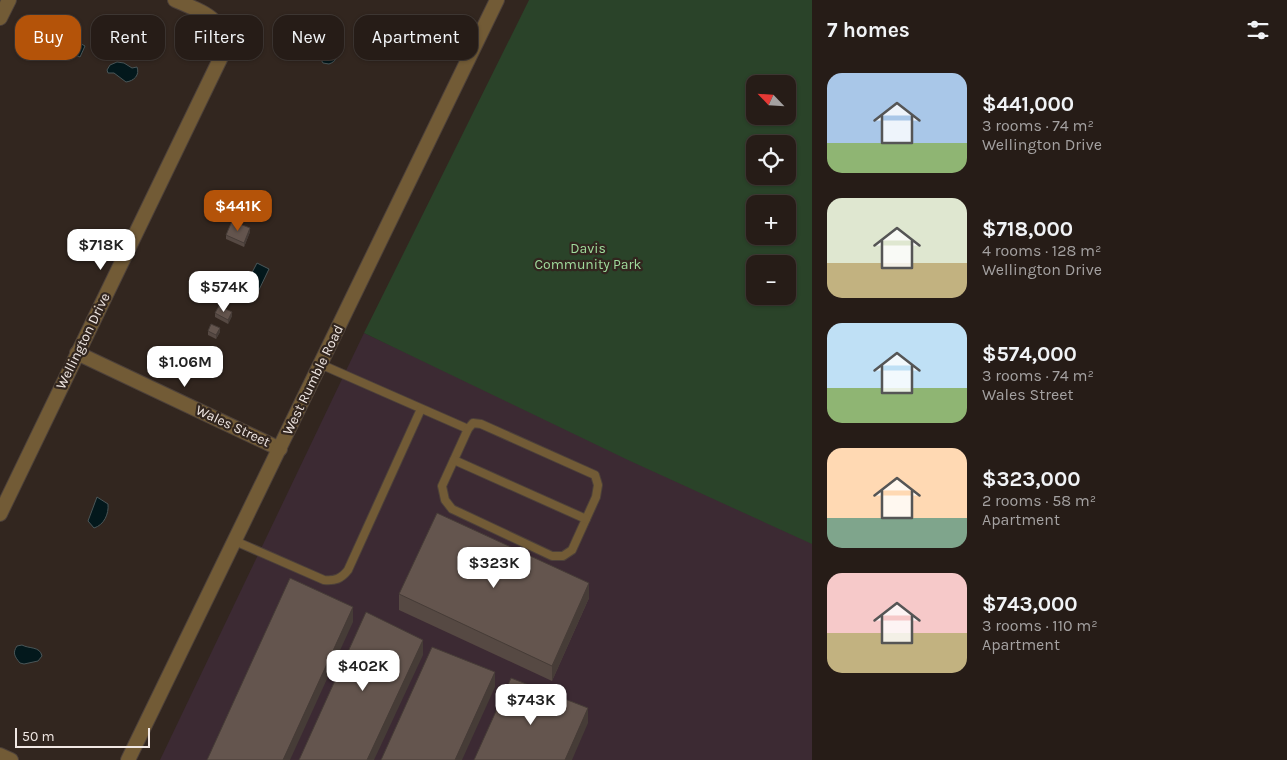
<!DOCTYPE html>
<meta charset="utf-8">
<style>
:root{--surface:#261c17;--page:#322924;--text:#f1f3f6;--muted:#a4a1a1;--line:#423a36;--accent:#b45309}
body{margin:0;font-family:Karla,sans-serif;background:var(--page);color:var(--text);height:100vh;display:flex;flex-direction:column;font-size:19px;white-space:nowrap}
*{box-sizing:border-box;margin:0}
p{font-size:16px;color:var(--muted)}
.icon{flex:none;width:28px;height:28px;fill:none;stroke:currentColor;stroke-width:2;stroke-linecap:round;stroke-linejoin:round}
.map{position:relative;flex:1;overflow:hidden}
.panel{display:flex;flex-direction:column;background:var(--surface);width:475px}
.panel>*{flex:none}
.hud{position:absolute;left:15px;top:15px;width:475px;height:45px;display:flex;gap:10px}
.needle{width:32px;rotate:295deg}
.fabs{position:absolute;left:746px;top:75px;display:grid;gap:10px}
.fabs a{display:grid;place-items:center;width:50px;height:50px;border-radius:10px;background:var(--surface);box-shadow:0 1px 4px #0004,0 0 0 1px var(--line);font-size:25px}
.scale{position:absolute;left:15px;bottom:12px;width:135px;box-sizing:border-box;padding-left:5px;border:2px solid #f0e7e3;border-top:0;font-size:14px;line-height:18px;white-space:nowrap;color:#f0e7e3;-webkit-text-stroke:4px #32261f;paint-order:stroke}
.price{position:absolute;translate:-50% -42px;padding:0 11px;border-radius:10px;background:#fff;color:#222;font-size:16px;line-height:32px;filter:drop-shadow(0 1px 2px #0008)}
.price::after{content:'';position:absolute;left:50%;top:30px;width:15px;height:11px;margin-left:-8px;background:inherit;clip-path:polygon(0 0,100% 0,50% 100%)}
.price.active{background:var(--accent);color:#fff}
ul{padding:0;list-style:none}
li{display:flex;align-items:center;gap:15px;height:125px;padding:0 15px}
li span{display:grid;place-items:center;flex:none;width:140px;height:100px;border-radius:15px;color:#555}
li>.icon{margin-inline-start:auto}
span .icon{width:60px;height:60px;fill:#fffc;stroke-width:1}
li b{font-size:21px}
h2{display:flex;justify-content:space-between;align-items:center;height:60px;padding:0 15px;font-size:21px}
.pill{padding:0 18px;border-radius:15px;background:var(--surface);box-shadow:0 1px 4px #0004,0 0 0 1px var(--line);font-size:18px;line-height:45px}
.pill.active{background:var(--accent);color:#fff}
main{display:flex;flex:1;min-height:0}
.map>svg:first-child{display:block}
</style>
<main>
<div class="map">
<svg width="812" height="760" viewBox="0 0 812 760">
<rect width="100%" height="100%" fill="#32261f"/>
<polygon fill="#3c2a33" points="364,333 812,542 812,760 160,760"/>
<path fill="#2a4329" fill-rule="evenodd" d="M529,0H812V544L628,460L364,333ZM755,84H788V116H755ZM755,144H788V176H755ZM755,204H788V236H755ZM755,264H788V296H755Z"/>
<g fill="#03181c" stroke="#4a5658">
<polygon points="70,30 76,41 85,46 80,57 55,45 62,32"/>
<path d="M321,33L329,34C334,44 345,58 329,64L323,63L320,58L322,51L317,38Z"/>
<path d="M117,62L124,63L132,68L137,67C140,75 134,81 126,82L114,73H108L107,70L110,65Z"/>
<polygon points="257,263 269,269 256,296 243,290"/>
<path d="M97,497L108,504C109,514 104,525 94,528L88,521Z"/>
<path d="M22,645C29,649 40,646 42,656L38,661L24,664L20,663C15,657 12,653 17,646Z"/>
</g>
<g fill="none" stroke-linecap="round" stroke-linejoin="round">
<g stroke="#4d413a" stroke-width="10">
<g id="service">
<polyline points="320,364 468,429"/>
<polygon points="473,423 481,424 595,475 598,485 596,497 572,550 563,556 552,556 452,509 445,500 442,486 468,429"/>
<polyline points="454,460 586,519"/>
<path d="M235,541L324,580C335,581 341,579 348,570L421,409"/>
</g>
</g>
<g stroke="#4d413a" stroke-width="16">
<g id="minor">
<polyline points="0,18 9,0"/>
<polyline points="77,353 280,449"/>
<path d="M0,514L223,53C227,17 201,12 175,0"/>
<polyline points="0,755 11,760"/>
</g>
</g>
<g stroke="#4d413a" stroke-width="16">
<polyline id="tertiary" points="128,760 497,0"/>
</g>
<use href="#service" stroke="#725b36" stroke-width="8"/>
<use href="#minor" stroke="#725b36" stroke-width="14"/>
<use href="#tertiary" stroke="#725b36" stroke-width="14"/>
</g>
<g fill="#564943">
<polygon points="250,232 244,247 226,239 226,235"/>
<polygon points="215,313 232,316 228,324 215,317"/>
<polygon points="208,331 220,332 216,339 208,335"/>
<polygon points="399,594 589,598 552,681 399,610"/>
</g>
<g fill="#463c37">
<polygon points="250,228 250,232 244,247 244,243"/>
<polygon points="232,312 232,316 228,324 228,320"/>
<polygon points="220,328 220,332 216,339 216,335"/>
<polygon points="589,583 589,598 552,681 552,666"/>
<polygon points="353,607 353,622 290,760 283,760"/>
<polygon points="423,640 423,655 374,760 367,760"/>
<polygon points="495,672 495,687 462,760 455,760"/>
<polygon points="588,708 588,723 572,760 565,760"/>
</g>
<g fill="#64554e" stroke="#463c37">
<polygon points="232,221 250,228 244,243 226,235"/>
<polygon points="219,306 232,312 228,320 215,313"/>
<polygon points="211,324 220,328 216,335 208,331"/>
<polygon points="437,513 589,583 552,666 399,594"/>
<polygon points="290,578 353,607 283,760 207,760"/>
<polygon points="366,612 423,640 367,760 299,760"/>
<polygon points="432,647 495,672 455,760 381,760"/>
<polygon points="511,678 588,708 565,760 474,760"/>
</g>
<g text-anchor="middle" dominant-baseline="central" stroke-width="4.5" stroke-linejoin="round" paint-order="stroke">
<g font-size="14" fill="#a0db9c" stroke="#32261f">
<text x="588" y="248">Davis<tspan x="588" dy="16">Community Park</tspan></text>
</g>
<g font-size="14" fill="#f0e7e3" stroke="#32261f">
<text transform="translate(83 341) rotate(-64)">Wellington Drive</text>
<text transform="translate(313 380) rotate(-64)">West Rumble Road</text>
<text transform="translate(233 426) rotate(25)">Wales Street</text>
</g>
</g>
</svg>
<div class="fabs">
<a><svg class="needle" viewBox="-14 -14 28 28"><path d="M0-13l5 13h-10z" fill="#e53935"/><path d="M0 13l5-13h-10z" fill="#a4a1a1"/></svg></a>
<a><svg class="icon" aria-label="locate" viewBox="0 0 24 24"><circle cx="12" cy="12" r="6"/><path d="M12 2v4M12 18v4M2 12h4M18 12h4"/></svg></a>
<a>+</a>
<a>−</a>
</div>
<div class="scale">50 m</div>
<b class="price active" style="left:238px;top:232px">$441K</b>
<b class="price" style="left:101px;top:271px">$718K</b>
<b class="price" style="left:224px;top:313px">$574K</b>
<b class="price" style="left:185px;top:388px">$1.06M</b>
<b class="price" style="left:494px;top:589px">$323K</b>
<b class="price" style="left:363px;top:692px">$402K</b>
<b class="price" style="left:531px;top:726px">$743K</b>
<div class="hud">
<a class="pill active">Buy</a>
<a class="pill">Rent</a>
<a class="pill">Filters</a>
<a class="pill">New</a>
<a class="pill">Apartment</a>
</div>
</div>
<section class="panel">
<h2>7 homes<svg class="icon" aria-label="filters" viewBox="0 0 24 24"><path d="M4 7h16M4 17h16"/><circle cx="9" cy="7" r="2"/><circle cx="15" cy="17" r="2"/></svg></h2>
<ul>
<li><span style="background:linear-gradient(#a9c7e8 70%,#8fb573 0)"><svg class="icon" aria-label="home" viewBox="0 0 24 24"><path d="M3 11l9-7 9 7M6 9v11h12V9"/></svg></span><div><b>$441,000</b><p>3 rooms · 74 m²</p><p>Wellington Drive</p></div></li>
<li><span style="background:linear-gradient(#dfe7d0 65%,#c2b280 0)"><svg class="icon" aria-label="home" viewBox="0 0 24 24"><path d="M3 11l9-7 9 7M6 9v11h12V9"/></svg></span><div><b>$718,000</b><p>4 rooms · 128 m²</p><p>Wellington Drive</p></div></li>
<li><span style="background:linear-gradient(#bfe0f5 65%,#8fb573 0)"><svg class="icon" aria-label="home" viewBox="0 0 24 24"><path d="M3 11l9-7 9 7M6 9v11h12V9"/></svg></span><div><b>$574,000</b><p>3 rooms · 74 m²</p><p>Wales Street</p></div></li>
<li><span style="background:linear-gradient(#ffd9b3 70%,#7fa58c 0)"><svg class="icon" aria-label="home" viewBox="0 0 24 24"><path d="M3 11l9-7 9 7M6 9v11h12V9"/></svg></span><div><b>$323,000</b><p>2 rooms · 58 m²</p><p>Apartment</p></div></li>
<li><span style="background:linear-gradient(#f6c9c9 60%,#c2b280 0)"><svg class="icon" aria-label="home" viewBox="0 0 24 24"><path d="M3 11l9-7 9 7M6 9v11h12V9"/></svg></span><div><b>$743,000</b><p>3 rooms · 110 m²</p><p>Apartment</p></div></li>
</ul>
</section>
</main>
